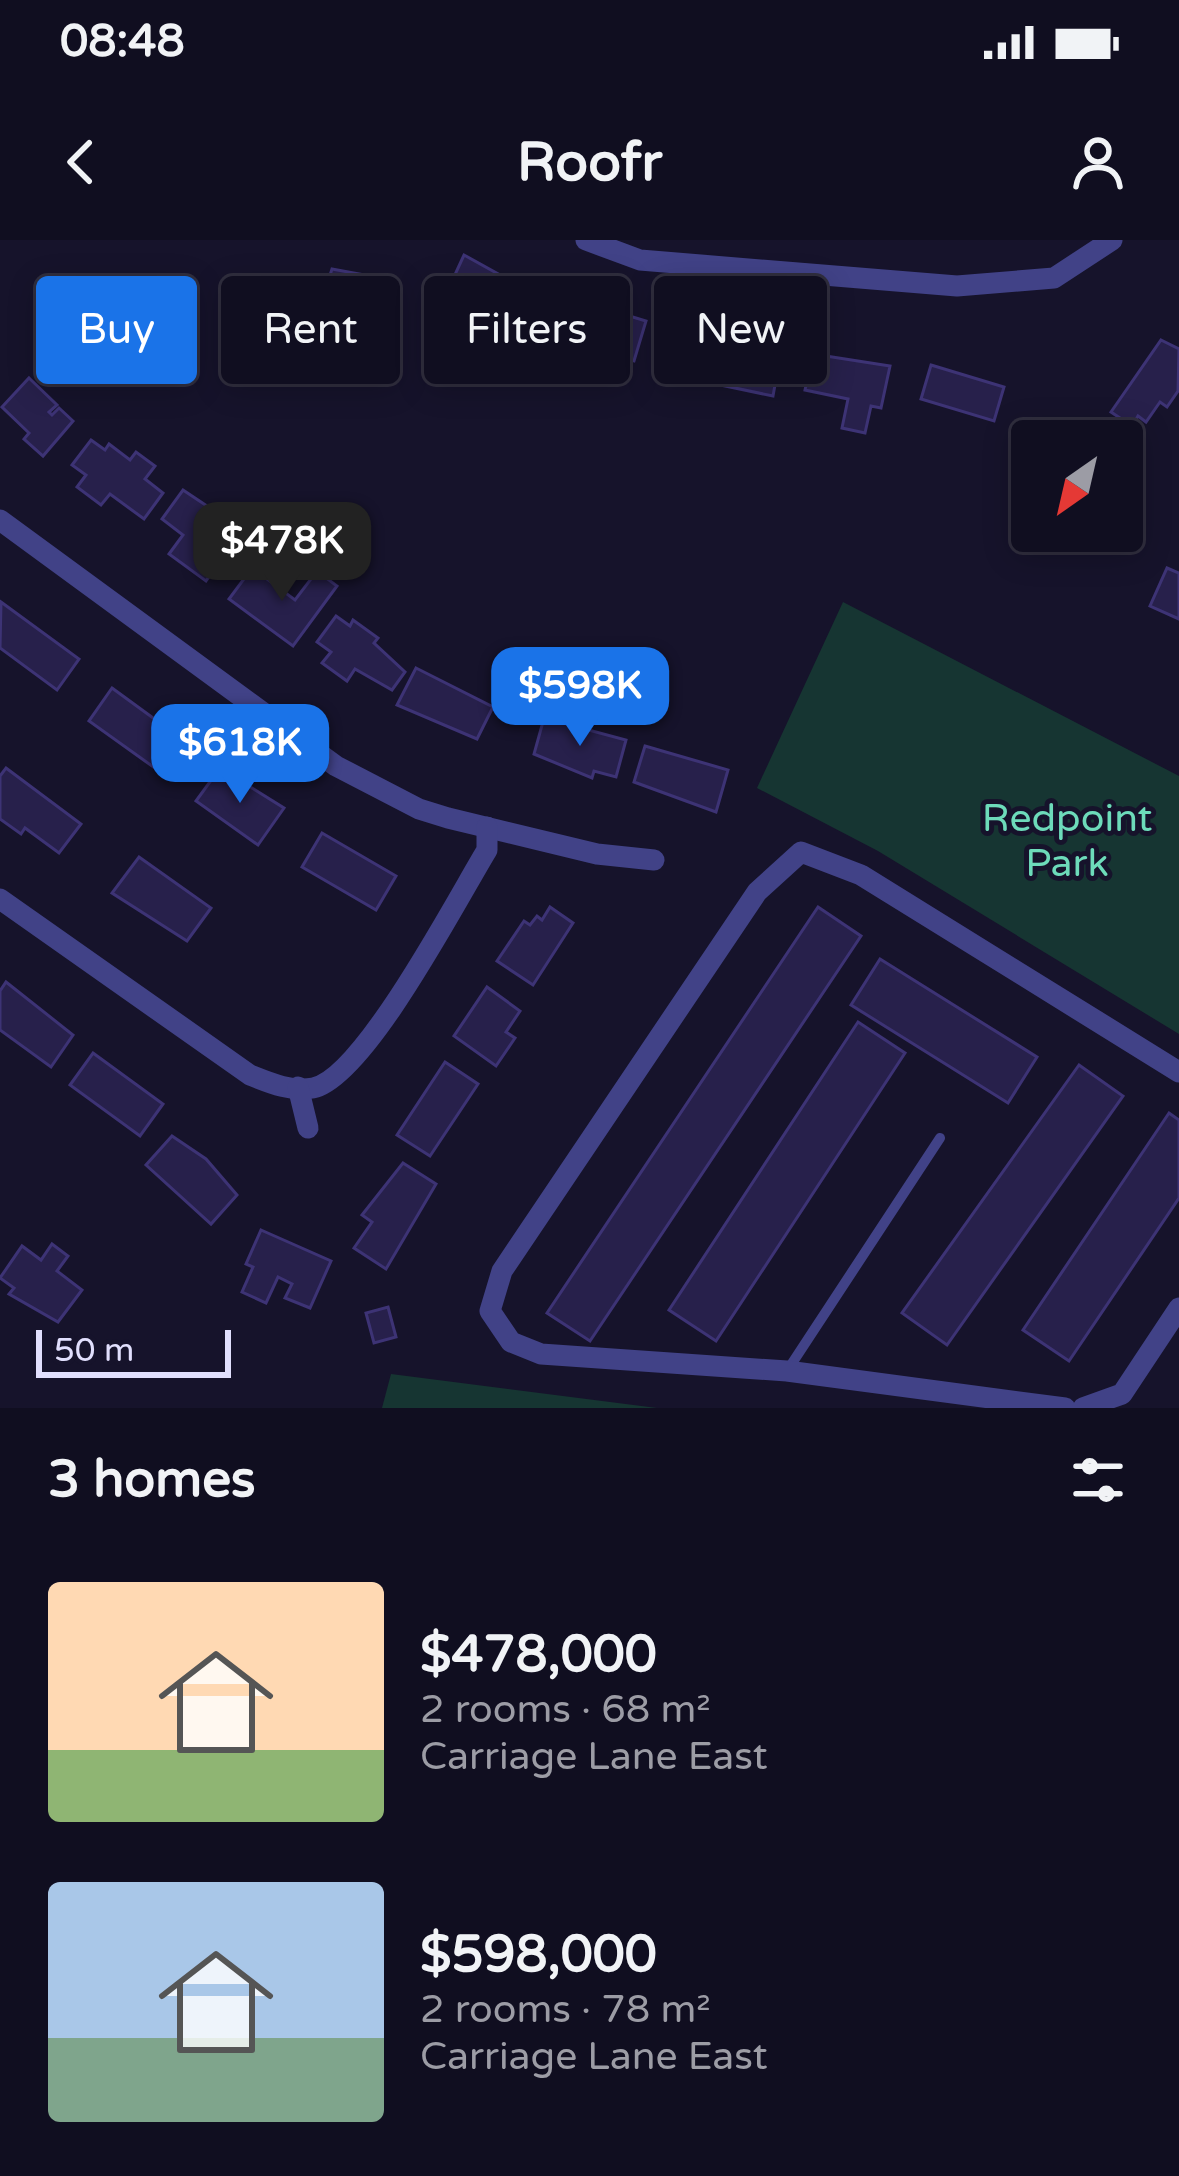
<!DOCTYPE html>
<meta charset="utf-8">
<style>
:root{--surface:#100e20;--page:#191729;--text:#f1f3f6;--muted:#9c9ca5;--line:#302e3e;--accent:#1a73e8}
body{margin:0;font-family:"Varela Round",sans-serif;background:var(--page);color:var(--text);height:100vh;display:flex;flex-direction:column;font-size:45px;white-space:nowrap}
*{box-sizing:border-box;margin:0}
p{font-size:39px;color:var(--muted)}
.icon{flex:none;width:66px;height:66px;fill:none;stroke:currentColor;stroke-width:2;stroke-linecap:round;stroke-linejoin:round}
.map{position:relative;height:1168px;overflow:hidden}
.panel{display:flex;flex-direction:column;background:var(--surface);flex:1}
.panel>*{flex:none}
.banner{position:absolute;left:36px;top:36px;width:1107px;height:108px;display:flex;gap:24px}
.needle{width:78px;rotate:214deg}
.buttons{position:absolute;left:1011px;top:180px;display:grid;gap:24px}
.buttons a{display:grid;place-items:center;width:132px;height:132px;border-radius:12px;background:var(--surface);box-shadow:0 6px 30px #0003,0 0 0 3px var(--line);font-size:60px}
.scale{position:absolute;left:36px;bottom:30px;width:195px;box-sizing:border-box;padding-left:12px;border:6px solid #e1dffd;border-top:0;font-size:33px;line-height:42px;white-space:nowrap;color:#e1dffd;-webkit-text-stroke:9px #16132b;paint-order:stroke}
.price{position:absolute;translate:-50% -102px;padding:0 27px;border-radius:24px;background:var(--accent);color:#fff;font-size:39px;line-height:78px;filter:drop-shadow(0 3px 6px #0008)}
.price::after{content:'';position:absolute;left:50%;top:72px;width:36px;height:27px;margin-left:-18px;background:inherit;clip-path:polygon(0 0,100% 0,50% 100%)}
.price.active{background:#222;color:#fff}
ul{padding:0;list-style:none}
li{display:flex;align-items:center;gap:36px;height:300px;padding:0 48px}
li span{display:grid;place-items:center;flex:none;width:336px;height:240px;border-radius:12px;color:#555}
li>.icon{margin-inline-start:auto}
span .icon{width:144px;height:144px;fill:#fffc;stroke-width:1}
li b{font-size:51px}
h2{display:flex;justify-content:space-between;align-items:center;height:144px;padding:0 48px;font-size:51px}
.pill{padding:0 42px;border-radius:12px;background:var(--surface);box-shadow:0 6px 30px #0003,0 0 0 3px var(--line);font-size:42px;line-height:108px}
.pill.active{background:var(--accent);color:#fff}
.status{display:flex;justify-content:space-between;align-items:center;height:84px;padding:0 60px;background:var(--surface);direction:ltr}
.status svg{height:33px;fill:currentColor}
header{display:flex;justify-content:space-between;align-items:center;height:156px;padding:0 48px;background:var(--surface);font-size:54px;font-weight:800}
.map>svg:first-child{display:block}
</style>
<div class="status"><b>08:48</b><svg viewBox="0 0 49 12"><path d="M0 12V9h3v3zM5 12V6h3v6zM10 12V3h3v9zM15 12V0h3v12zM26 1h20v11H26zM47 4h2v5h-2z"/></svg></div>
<header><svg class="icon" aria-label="back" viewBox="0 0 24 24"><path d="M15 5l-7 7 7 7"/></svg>Roofr<svg class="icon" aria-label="person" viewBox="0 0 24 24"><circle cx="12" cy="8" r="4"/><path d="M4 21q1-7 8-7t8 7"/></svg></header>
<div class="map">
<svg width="1179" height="1168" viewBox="0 0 1179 1168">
<rect width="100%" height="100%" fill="#16132b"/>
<g fill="#163532">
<polygon points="843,362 1179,536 1179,794 878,611 757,548"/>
<polygon points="391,1134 657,1168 382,1168"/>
</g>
<g fill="#27204b" stroke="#3d3375" stroke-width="3">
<polygon points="464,15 529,51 525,60 542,68 531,91 447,52"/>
<polygon points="332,29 386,39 384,46 392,49 382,79 322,60"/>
<polygon points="564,56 646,81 634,121 551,96"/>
<polygon points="1161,100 1179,109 1178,151 1167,167 1160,162 1146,182 1138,176 1132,186 1111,172"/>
<polygon points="720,104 780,117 773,156 697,140 703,110 718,114"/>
<polygon points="813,114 890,126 881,168 871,166 865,193 842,188 848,159 805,150"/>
<polygon points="931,125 1004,147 994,181 921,159"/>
<polygon points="29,138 57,165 49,172 52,175 59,168 73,181 43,216 24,199 29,193 2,167"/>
<polygon points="1109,182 1133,199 1122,214 1122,201 1097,200"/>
<polygon points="91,200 105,210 109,204 130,220 136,212 155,226 145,239 163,253 144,279 110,254 101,265 77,247 86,235 72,225"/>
<polygon points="183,250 234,284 224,298 233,304 206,341 169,314 183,295 162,279"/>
<polygon points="252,328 295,360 317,331 337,346 293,406 229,359"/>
<polygon points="1167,328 1179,333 1179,379 1150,366"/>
<polygon points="1,362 79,419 57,450 0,408"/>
<polygon points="336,376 350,386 353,380 378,398 374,403 405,432 392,450 355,429 347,441 322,423 331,412 317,402"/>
<polygon points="416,428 493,467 477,499 397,465"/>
<polygon points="112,448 182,499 159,531 89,481"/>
<polygon points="544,478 626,500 616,537 594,531 592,538 534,514"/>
<polygon points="645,506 728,530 716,572 634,542"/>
<polygon points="6,528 81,584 59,613 25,588 21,594 0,579 0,536"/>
<polygon points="220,528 284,568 258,605 196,561"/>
<polygon points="322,593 396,636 376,670 302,627"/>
<polygon points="139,617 211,668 187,701 112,653"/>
<polygon points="550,667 573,683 533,745 497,721 524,681 530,685 537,676 542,680"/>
<polygon points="818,667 861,696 590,1101 547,1073"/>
<polygon points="880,719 1037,817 1008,863 851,765"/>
<polygon points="6,742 73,795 51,827 0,790 0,751"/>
<polygon points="487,747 520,771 506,792 515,798 496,826 454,796"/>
<polygon points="858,782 905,813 716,1101 669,1070"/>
<polygon points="93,813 163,864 140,896 70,845"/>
<polygon points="445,822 478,844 430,916 397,895"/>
<polygon points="1079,825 1123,856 947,1105 902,1073"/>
<polygon points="1169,873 1179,880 1179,958 1069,1121 1023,1090"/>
<polygon points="172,896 206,919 237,955 211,984 146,925"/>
<polygon points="403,923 436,944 386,1029 354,1008 372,982 362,975"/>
<polygon points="261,990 331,1021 310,1068 285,1058 292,1044 278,1037 266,1063 242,1052 253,1027 246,1024"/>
<polygon points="52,1004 68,1016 57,1031 82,1050 58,1082 9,1054 14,1048 0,1038 22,1006 41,1020"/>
<polygon points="388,1067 396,1097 374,1103 366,1073"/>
</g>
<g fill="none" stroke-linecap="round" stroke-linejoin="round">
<polyline stroke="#414287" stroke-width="10" points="787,1131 940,898"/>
<g stroke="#414287" stroke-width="21">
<polyline points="586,0 640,20 957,46 1054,38 1112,0"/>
<polyline points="0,280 336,526 419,569 448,578 597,614 654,620"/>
<path d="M0,659L250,835C270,843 291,852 313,848C364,838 457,659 487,610V587"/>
<polyline points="298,847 308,888"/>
<polyline points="1065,1168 787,1131 541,1114 511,1102 490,1071 502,1031 757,652 801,612 861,635 1179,832"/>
<polyline points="1083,1168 1122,1154 1179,1068"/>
</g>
</g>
<g text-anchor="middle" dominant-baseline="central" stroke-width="10" stroke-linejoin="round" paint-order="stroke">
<g font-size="39" fill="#6ddbba" stroke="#16132b">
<text x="1067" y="578">Redpoint<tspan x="1067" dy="45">Park</tspan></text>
</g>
</g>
</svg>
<div class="buttons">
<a><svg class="needle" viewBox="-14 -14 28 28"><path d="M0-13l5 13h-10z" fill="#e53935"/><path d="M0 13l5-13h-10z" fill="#9c9ca5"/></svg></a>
</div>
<div class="scale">50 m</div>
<b class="price active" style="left:282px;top:364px">$478K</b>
<b class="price" style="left:580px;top:509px">$598K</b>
<b class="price" style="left:240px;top:566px">$618K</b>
<div class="banner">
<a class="pill active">Buy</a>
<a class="pill">Rent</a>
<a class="pill">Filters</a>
<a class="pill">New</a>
</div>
</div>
<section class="panel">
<h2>3 homes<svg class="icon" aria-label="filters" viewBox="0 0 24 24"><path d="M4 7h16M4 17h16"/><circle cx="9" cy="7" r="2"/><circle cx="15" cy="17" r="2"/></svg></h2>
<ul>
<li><span style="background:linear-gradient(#ffd9b3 70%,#8fb573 0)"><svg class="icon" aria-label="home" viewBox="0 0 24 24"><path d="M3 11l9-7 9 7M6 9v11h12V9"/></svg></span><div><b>$478,000</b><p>2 rooms · 68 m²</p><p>Carriage Lane East</p></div></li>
<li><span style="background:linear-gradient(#a9c7e8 65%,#7fa58c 0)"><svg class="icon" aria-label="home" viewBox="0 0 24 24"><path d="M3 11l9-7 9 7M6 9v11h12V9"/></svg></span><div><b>$598,000</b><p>2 rooms · 78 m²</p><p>Carriage Lane East</p></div></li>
</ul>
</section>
